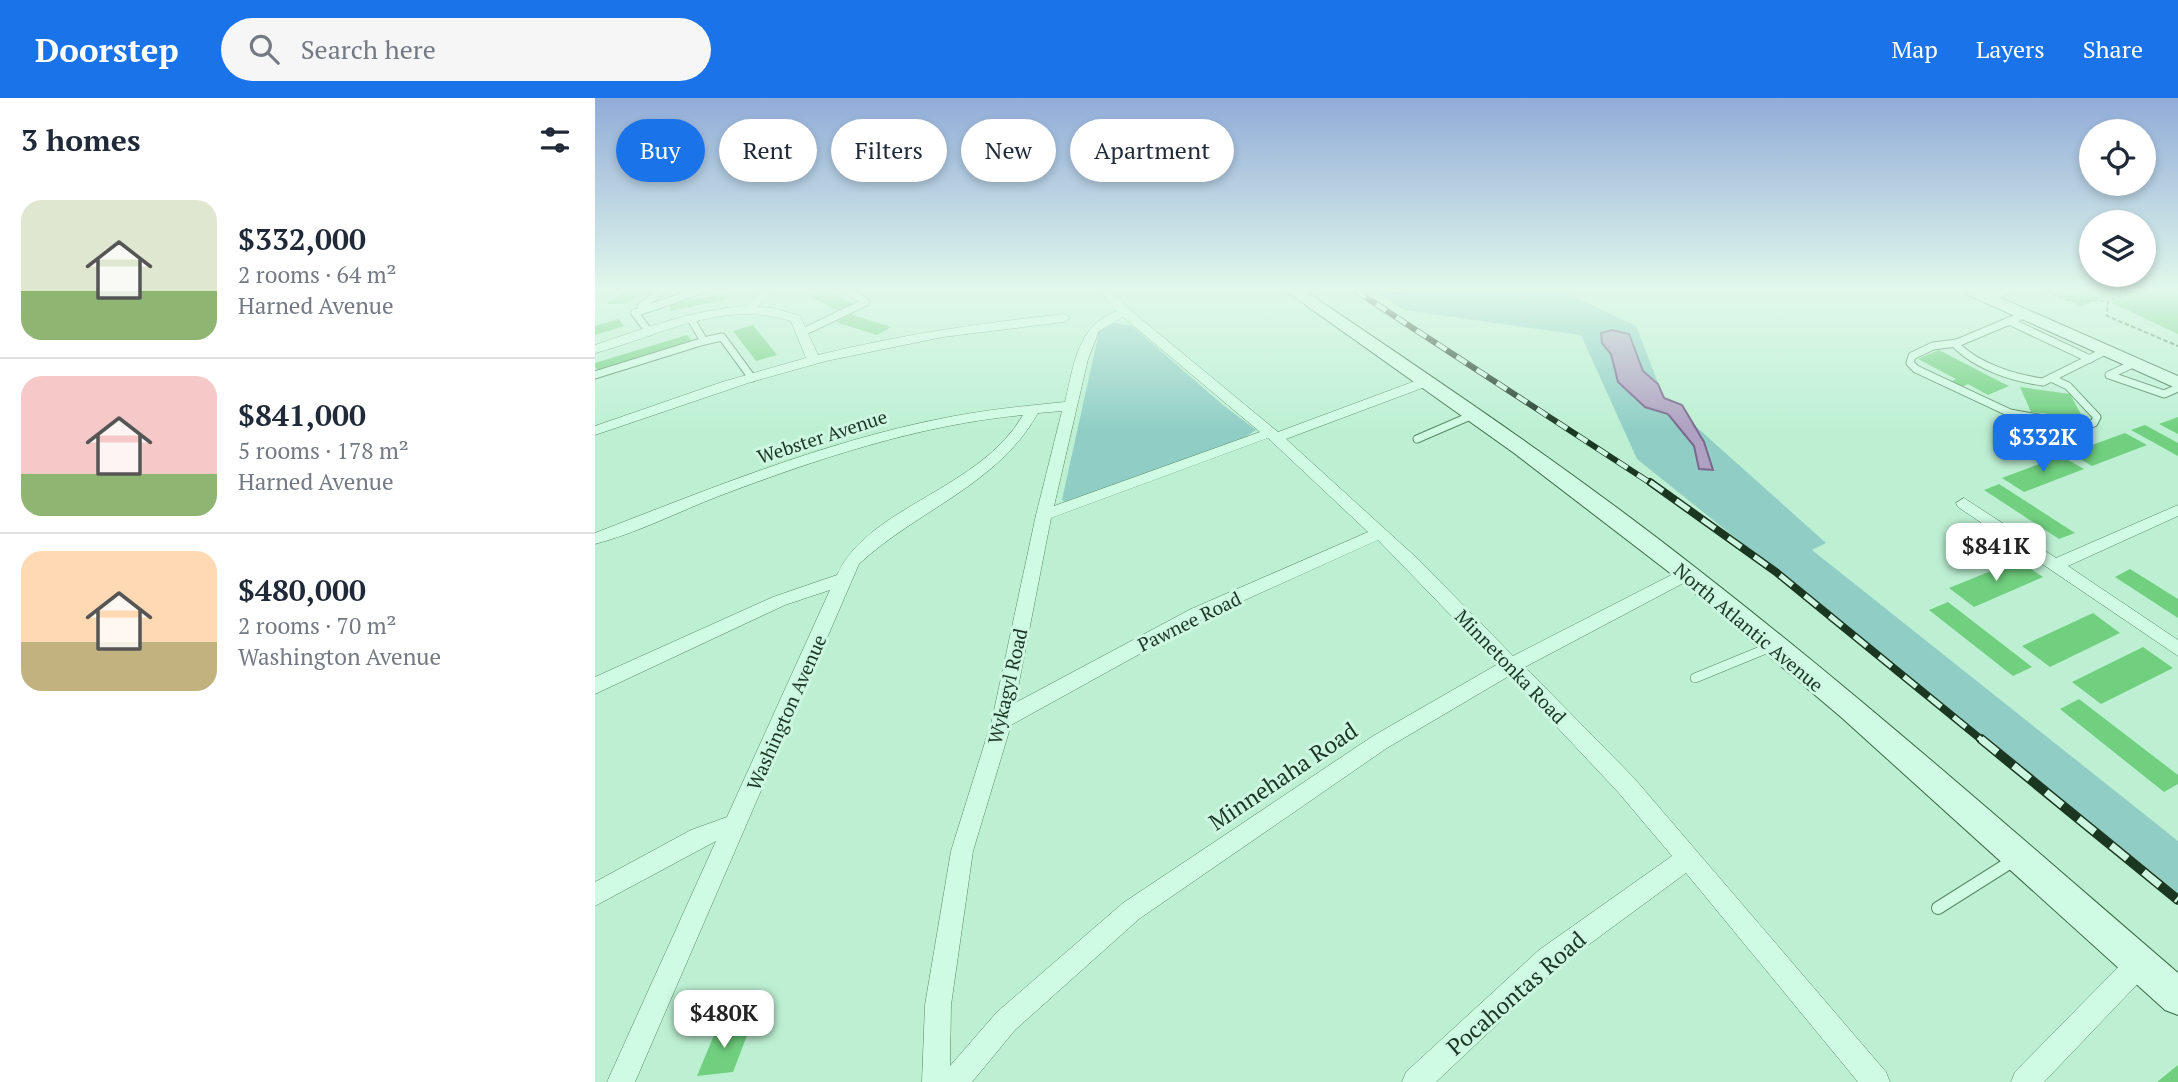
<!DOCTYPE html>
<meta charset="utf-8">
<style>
:root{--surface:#fff;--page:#f6f6f7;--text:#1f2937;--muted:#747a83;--line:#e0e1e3;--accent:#1a73e8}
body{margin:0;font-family:"PT Serif",serif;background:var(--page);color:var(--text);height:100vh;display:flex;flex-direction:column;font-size:26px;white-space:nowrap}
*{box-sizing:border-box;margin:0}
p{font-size:23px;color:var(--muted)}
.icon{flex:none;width:38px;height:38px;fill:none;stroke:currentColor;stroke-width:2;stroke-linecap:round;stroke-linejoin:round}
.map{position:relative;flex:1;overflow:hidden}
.side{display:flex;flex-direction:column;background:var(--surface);width:595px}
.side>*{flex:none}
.guide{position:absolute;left:21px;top:21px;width:665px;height:63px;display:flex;gap:14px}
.controls{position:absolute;left:1484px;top:21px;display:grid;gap:14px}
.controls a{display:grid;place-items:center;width:77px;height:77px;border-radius:50%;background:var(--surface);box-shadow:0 4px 10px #0003;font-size:35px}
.price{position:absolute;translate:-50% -60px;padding:0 16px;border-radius:14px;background:#fff;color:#222;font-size:23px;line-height:46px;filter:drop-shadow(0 2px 4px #0008)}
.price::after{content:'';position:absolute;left:50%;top:42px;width:21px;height:16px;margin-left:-10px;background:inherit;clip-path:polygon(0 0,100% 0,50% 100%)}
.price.current{background:var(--accent);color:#fff}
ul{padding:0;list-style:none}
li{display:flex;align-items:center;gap:21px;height:175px;padding:0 21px}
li+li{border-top:2px solid var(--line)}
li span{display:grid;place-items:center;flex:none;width:196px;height:140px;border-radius:21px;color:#555}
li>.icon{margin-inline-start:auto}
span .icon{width:84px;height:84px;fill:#fffc;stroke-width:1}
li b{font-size:30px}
h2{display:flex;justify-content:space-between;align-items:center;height:84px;padding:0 21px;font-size:30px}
.pill{padding:0 24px;border-radius:32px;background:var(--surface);box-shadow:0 4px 10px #0003;font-size:24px;line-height:63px}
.pill.current{background:var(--accent);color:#fff}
header{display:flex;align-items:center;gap:42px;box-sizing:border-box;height:98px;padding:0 35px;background:var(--accent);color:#fff}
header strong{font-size:33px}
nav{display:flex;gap:38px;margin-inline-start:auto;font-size:24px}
.search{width:490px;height:63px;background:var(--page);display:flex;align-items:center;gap:18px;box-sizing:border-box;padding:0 24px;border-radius:38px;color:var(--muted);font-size:26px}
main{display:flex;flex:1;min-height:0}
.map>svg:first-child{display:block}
</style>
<header>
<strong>Doorstep</strong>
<div class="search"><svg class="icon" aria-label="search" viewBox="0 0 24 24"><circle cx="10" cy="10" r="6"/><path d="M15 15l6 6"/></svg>Search here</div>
<nav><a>Map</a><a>Layers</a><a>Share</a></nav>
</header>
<main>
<section class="side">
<h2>3 homes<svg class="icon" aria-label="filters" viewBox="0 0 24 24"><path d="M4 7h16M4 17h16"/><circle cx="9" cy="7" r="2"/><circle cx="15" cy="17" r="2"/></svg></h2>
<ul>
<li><span style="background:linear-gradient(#dfe7d0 65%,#8fb573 0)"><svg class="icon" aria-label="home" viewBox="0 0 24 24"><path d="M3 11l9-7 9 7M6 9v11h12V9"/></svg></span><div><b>$332,000</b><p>2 rooms · 64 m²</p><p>Harned Avenue</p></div></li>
<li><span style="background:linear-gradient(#f6c9c9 70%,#8fb573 0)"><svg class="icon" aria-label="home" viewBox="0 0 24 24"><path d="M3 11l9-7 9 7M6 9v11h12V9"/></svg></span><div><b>$841,000</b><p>5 rooms · 178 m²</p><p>Harned Avenue</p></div></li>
<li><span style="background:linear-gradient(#ffd9b3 65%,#c2b280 0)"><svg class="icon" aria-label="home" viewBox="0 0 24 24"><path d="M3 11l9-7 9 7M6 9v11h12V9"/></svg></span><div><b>$480,000</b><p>2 rooms · 70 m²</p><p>Washington Avenue</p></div></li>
</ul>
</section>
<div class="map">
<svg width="1583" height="984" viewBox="0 0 1583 984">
<rect width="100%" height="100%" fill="#bdf0d3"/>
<g fill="#90cec5">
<polygon points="778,193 967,193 1041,228 1069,300 1231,445 1217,452 1583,743 1583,795 1042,361 986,237 809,212"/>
<polygon points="517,225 537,228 628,307 661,332 649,340 481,411 467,402 468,397 504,234"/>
</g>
<polygon fill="#afa1c1" stroke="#7b688f" stroke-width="2" points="1017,232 1034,236 1048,273 1063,286 1069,300 1087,307 1109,344 1118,372 1104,371 1099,348 1073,316 1050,309 1023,284 1016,256 1007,245 1006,235"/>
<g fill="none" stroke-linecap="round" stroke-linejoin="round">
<polyline stroke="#7b688f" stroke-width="4.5" points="799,194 809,193"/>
</g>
<g fill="#70d07f">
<polygon points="29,193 48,193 31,206 12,206"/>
<polygon points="227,193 234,193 261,207 245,214 215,198"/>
<polygon points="1488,193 1531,193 1485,208 1467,199"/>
<polygon points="1550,193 1583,193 1583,236 1515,204"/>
<polygon points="133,195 133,201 75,213 75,206"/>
<polygon points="255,216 296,229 282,237 241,224"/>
<polygon points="24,221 29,228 0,237 0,228"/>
<polygon points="158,227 182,257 161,263 138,233"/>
<polygon points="92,237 97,243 3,273 0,269 0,265"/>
<polygon points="1344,252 1394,278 1414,288 1393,297 1373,286 1367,289 1357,283 1361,281 1323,261"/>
<polygon points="1425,289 1475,296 1488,320 1436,314"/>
<polygon points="1583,319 1583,336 1564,326"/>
<polygon points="1550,327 1583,345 1583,358 1536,332"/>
<polygon points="1530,335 1552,347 1497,368 1475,355"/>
<polygon points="1466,358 1489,371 1429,394 1407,380"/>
<polygon points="1404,386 1480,435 1464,441 1389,392"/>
<polygon points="1423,462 1448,479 1379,509 1354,490"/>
<polygon points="1535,471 1583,501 1583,520 1520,479"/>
<polygon points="1353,504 1437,569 1418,578 1334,512"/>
<polygon points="1498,515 1525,535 1455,569 1427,548"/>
<polygon points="1548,549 1578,570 1506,606 1477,584"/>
<polygon points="1484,601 1583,677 1583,686 1569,694 1465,611"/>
<polygon points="156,927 138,974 102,978 122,930"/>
<polygon points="1583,967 1583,984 1562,984"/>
</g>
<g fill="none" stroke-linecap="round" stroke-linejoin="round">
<g stroke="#558863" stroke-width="9">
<g id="lane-far2">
<polyline points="1394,200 1412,193"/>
<polyline points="46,209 66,193"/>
<polyline points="40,215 104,193"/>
<polyline points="40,215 54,234"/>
<path d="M1431,216L1362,245V248C1384,269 1418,280 1448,284L1512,252"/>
<polyline points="96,221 109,243 127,239 157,280"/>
<polyline points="1414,223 1495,261"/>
<polyline points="208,234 271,204 253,193"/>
<polyline points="1362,245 1338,248 1317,258 1315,265 1321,271 1415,315 1488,328 1499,325 1502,319 1473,288 1456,280"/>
<polyline points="1540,265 1514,277 1569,296 1583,290"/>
<polyline points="0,277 109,243"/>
<polyline points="822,341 880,316"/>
</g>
</g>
<g stroke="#558863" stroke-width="10">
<polyline id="lane-far1" points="1100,580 1178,548"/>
</g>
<g stroke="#558863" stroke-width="14">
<polyline id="lane" points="1343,810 1419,762"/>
</g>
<g stroke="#558863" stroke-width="1">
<g id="street">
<path d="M165,193H177L163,209L178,210L205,218L223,257C304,237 386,225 469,216L475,220L469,224L348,239L231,263L156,284L0,337V328L127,284L211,260L196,223C127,201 65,238 0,255V247C50,230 98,212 150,208Z"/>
<path d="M505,193H517L534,211L683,334L828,280H838V286L691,341L824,462L918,558L1086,472H1098L1101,476L1098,480L930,569L1039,680L1291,974L1295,984H1263L1091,775L962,870L841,984H807L811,974L944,852L1077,758L1023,694L914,578L792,650L544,821L420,932L377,984H327L330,907L356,753L397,622L441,417L467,313L443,315C403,387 322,412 264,466L40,984H12L121,743L0,808V784L96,732L132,719L235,492L190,507L0,596V579L178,499L242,477C273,408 385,392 428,317C323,327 222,361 124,398C83,414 42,435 0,446V435C114,391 228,344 349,320C389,312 429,308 470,304C479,267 482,227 522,213ZM528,219L665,334L459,408L493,261L504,233ZM673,340L773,434L596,511L420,605L456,420ZM783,442L903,566L778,638L528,805L402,914L355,968L356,907L378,753L416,627L608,521Z"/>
<polygon points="1369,400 1461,460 1583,407 1583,418 1473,468 1583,542 1583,558 1363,409 1361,405"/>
<polygon points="1545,853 1554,856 1557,865 1554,874 1449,984 1416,984 1420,974 1536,856"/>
</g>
</g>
<g stroke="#396a45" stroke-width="2">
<g id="secondary">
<path d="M691,193H710C842,282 975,371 1101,470C1267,599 1424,738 1583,875V917L1570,912L1246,619L1083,481L919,355Z"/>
<polygon points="1369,193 1390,193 1583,278 1583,291 1371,196"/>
</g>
</g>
<g stroke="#558863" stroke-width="2" stroke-dasharray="4.5 2.5" stroke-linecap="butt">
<polyline points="1451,193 1475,203 1513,203"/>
<polyline points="1540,193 1513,203 1512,218 1583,248"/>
</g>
<use href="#lane-far2" stroke="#d0fbe3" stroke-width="7"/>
<use href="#lane-far1" stroke="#d0fbe3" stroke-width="9"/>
<use href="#lane" stroke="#d0fbe3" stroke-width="12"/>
<use href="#street" fill="#d0fbe3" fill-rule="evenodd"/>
<use href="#secondary" fill="#d0fbe3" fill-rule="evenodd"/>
<g stroke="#1b3721" stroke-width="6">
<polyline id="rail-far2" points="761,193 1057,386"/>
</g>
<g stroke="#1b3721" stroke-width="8">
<polyline id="rail-far1" points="1055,384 1181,474 1388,643"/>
</g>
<g stroke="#1b3721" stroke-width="10">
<polyline id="rail" points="1386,641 1583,802"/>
</g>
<use href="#rail-far2" stroke="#cdf7e0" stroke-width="4.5" stroke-dasharray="12" stroke-linecap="butt"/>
<use href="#rail-far1" stroke="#cdf7e0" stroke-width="5" stroke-dasharray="16" stroke-linecap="butt"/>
<use href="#rail" stroke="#cdf7e0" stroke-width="7" stroke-dasharray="21" stroke-linecap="butt"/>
</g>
<linearGradient id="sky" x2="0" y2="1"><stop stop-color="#91acd8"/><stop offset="0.58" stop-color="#e1f8eb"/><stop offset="1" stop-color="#e1f8eb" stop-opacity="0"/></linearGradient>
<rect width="1583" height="331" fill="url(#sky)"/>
<g text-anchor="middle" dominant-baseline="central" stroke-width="6" stroke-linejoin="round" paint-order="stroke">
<g font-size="19" fill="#1b3721" stroke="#cdf7e0">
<text transform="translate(227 338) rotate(-18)">Webster Avenue</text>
<text transform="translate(594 523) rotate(-26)">Pawnee Road</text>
<text transform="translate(1154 529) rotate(40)">North Atlantic Avenue</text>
<text transform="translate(916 568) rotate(46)">Minnetonka Road</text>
<text transform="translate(412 588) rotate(-77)">Wykagyl Road</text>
<text transform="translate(191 614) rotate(-66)">Washington Avenue</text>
</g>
<g font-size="23" fill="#1b3721" stroke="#cdf7e0">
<text transform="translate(688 678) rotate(-34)">Minnehaha Road</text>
<text transform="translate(921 895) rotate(-41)">Pocahontas Road</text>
</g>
</g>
</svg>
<div class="controls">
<a><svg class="icon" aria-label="locate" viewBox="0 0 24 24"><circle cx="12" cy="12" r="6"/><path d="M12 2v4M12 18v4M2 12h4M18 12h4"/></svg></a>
<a><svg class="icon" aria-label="layers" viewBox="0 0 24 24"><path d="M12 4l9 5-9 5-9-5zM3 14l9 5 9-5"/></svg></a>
</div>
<b class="price current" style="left:1448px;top:376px">$332K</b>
<b class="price" style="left:1401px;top:485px">$841K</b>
<b class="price" style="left:129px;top:952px">$480K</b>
<div class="guide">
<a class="pill current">Buy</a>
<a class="pill">Rent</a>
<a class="pill">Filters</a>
<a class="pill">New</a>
<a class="pill">Apartment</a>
</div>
</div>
</main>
